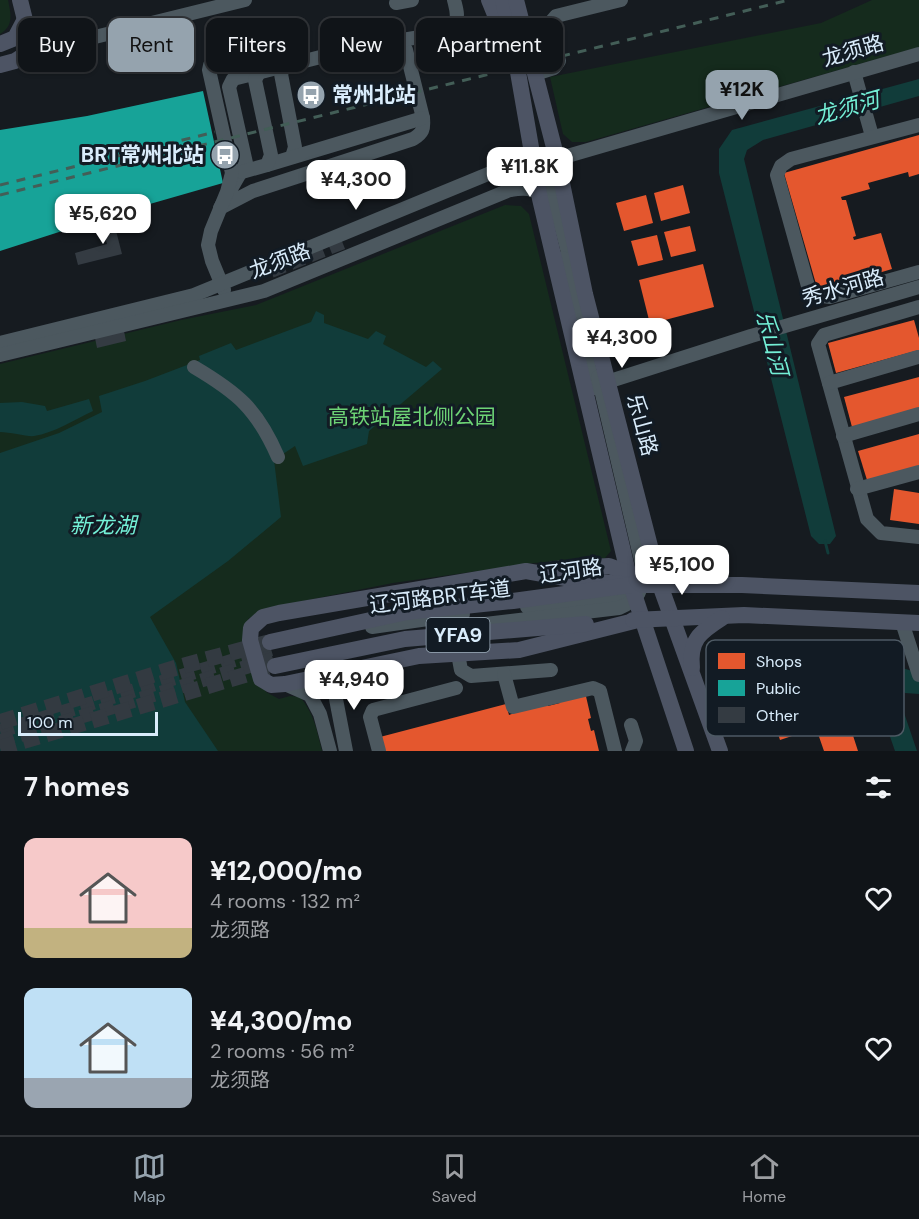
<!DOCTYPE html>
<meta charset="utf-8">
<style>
:root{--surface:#101418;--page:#1e2125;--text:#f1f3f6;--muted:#9c9ea2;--line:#303337;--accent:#95a3ae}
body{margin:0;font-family:"DM Sans","Noto Sans SC",sans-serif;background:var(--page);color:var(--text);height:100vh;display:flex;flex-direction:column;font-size:22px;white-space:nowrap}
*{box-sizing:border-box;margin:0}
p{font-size:20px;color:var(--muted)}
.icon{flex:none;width:33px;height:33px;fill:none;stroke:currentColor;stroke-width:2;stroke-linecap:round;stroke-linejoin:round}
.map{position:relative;height:751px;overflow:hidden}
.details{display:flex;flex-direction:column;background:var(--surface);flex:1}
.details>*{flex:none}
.top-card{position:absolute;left:18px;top:18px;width:600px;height:54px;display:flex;gap:12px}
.scale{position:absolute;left:18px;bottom:15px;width:140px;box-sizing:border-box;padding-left:6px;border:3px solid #d9ecfb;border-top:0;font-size:16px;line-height:21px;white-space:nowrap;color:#d9ecfb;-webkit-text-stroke:4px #121b24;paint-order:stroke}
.price{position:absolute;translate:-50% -51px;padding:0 14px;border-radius:12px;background:#fff;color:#222;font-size:20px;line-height:39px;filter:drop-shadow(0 2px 3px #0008)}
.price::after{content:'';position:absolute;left:50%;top:36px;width:18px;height:14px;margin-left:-9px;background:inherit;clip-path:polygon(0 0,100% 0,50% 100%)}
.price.current{background:var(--accent);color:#111}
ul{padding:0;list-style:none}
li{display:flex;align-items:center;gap:18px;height:150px;padding:0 24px}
li span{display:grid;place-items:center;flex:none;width:168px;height:120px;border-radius:12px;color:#555}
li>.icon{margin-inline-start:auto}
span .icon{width:72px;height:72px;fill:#fffc;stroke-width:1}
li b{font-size:26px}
h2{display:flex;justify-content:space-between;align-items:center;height:72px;padding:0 24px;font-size:26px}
.pill{padding:0 21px;border-radius:12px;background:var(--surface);box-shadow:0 2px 4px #0004,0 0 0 2px var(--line);font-size:21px;line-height:54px}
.pill.current{background:var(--accent);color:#111}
.tabs{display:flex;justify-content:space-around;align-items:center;height:84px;border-top:2px solid var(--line);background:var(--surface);font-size:16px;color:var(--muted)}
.tabs a{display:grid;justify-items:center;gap:3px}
.tabs .current{color:var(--accent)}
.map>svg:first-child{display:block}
</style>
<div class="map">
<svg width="919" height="751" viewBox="0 0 919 751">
<rect width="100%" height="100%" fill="#161b20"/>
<g fill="#152b1d">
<path d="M0,0H8C11,14 14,26 0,34Z"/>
<polygon points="872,0 919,0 919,47 586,142 572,142 563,134 550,77 821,23"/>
<path d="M505,205L521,206L529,214L611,551L605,558L534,563L393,583L268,608L248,619L266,692L279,699L290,696L300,697C314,713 317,731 322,751H0V364L181,320L256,305Z"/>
</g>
<g fill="#113c3a">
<polygon points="919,79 919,96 763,140 747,150 744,159 836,536 830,544 819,544 811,536 719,173 719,149 732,130"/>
<polygon points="316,311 324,315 324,323 368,339 376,331 386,336 383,344 426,367 433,361 442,369 369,431 367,444 303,466 295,446 274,460 281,517 228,561 150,617 176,663 185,702 218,751 0,751 0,453 59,433 102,412 99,396 145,381 200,360 199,356 231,343 236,350 311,322"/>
<path d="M89,399L93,411C74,420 54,433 34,436C28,437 10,432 0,432V403L22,402L45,406L47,411Z"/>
<polygon points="862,656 919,673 919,694 905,693 901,689 900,701 917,751 895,751"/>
</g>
<g fill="#e4572e">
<polygon points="919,135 919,174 909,177 908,172 868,183 870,189 841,197 842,200 846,200 856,236 853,237 854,240 881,233 892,269 818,291 784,173"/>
<polygon points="683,185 690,213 661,221 654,193"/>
<polygon points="646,195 653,223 624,231 616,203"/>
<polygon points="690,226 696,251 671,257 664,232"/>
<polygon points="657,235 663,260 638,266 631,241"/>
<polygon points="703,264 714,307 650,324 639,280"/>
<polygon points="914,320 919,338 919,350 836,373 828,343"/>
<polygon points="919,377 919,408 852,427 844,397"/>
<polygon points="919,434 919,466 867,480 858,451"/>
<polygon points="894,489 919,493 919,524 890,520"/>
<polygon points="824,684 837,721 847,717 858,751 824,751 816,728 780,740 768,703"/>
<polygon points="585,692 591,718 588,719 591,731 594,730 599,751 384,751 380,737 506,704 509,715 547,701 548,706 560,703 558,699"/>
</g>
<polygon fill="#17a398" points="203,91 223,183 115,214 0,251 0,130 87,116"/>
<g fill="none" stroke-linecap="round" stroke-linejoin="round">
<polyline stroke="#113c3a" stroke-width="3" points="825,541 828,553"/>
</g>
<g fill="#343b42">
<polygon points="112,215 122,254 78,265 75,253 107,244 100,219"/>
<polygon points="124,331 126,341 97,348 95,338"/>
</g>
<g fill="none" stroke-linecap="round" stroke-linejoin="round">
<g stroke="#333a41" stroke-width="14" stroke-dasharray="14 7" stroke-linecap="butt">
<polyline points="271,271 346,241"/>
<polyline points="0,731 271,649"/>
<polyline points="0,741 273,659"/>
</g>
<g stroke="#333a41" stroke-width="16" stroke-dasharray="16 8" stroke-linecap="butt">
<polyline points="0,722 175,668 270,642"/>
<polyline points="0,748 275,666"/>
</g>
<g stroke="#4c585f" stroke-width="14">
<polyline points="396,3 412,0"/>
<path d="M396,41L402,44L406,50L423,118C424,129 423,133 413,139L253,191L220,208L246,163L229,87L233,79L380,42Z"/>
<path d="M396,41C409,38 448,35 455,23C459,16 456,8 454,0"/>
<polyline points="26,54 245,0"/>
<polyline points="285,65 281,74 295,147 292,157"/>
<polyline points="854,72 872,136"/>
<polyline points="535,74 554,68 559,61 550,23 556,16 621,0"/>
<polyline points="919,125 791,159 781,166 777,175 808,286 815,295 830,297 919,272"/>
<polyline points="267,165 423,118"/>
<path d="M530,166C539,168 545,175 550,183L572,268"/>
<polyline points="242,172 267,165 271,155 255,80 259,72"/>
<path d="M510,190C523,188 535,187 543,198"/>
<polyline points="563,258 594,388"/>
<path d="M224,290L212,261L208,245L211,231L227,192L232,173L209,70C214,35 274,55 296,60"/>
<polyline points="919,307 824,335 818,344 867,519 881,533 919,537"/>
<polyline points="0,343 194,295 510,165 533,160 557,159 919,54"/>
<polyline points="0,355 264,291 517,187"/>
<path d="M194,367C238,393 257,409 278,457"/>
<polyline points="607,382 751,336 919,287"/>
<polyline points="829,383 918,357"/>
<polyline points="843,436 919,414"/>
<polyline points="857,489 919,472"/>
<polyline points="527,607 614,597 625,591 632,584"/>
<polyline points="902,622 919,675"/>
<polyline points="372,627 463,614"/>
<path d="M443,629L619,608C640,599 642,591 643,569L598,377"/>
<polyline points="458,654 461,670 471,676 551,670"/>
<polyline points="504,674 513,707 593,688 600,691 615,751"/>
<polyline points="285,684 310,695 320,714 330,751"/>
<polyline points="631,725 636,741 632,751"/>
<polyline points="346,751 336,699 338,685 355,668"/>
<polyline points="379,751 370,717 373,710 456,688"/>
</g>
<g stroke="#4d5464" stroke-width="16">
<polyline points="489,0 500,27"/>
<polyline points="503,0 514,49 540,199 631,585 686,751"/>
<polyline points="516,0 557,159 585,294 660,585 720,751"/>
<polyline points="0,44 15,38 24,21"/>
<polyline points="0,65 15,61 26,54 31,44 20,0"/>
<polyline points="553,569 609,566 637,576"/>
<polyline points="631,585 571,579 526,571 279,613 263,617 251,628 250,640 261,679 271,685 285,684 419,656 519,650 642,619"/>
<polyline points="633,620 744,615 919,623"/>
<polyline points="270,642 407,612 513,601 631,585 742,585 919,593"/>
<polyline points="275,666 405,639 586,624"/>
<path d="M692,668C689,640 700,632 722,618"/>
</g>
<g stroke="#435e57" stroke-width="3" stroke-dasharray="9 8" stroke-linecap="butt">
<polyline points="0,185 215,132"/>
<polyline points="0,195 789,0"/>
</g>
</g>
<defs>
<g id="bus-disc" transform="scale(1.5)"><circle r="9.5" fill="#95a3ae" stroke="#121b24"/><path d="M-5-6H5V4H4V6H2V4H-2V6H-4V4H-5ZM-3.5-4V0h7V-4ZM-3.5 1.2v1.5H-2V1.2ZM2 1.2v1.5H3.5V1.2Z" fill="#fff"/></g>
</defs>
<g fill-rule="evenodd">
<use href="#bus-disc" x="311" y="95"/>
<use href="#bus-disc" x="225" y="155"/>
</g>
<g text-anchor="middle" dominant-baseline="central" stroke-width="6" stroke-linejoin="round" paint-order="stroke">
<rect fill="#121b24" stroke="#9dadba" stroke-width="1.5" x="426.5" y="618" width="63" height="34" rx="4.5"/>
<g font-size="20" font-weight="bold" fill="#d9ecfb">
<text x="458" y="635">YFA9</text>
</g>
<g font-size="21" fill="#d9ecfb" stroke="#121b24">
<text transform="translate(853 51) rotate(-16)">龙须路</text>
<text transform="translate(280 261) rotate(-21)">龙须路</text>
<text transform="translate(843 288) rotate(-16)">秀水河路</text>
<text transform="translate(642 425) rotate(75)">乐山路</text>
<text transform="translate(571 571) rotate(-8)">辽河路</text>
<text transform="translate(440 597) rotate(-7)">辽河路BRT车道</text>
</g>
<g font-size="21" font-weight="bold" fill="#d9ecfb" stroke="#121b24" text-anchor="start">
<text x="332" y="95">常州北站</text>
<text x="204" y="155" text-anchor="end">BRT常州北站</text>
</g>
<g font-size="21" fill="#6dd375" stroke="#121b24">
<text x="412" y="417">高铁站屋北侧公园</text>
</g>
<g font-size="22" font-style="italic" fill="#73efd6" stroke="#121b24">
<text transform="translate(847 108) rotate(-16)">龙须河</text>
<text transform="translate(772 343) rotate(75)">乐山河</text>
<text x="103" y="525">新龙湖</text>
</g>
</g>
<rect x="706" y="640" width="198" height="96" rx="9" fill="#121b24" stroke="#4e5a64" stroke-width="1.5"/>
<rect x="718" y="653" width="27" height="16" fill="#e4572e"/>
<rect x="718" y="680" width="27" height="16" fill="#17a398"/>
<rect x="718" y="707" width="27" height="16" fill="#343b42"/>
<g font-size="16" fill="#d9ecfb">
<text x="756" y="667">Shops</text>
<text x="756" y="694">Public</text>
<text x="756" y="721">Other</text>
</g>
</svg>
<div class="scale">100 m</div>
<b class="price current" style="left:742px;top:121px">¥12K</b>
<b class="price" style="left:530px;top:198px">¥11.8K</b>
<b class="price" style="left:356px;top:211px">¥4,300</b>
<b class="price" style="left:103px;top:245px">¥5,620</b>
<b class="price" style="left:622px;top:369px">¥4,300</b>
<b class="price" style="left:682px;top:596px">¥5,100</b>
<b class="price" style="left:354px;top:711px">¥4,940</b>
<div class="top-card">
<a class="pill">Buy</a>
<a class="pill current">Rent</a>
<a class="pill">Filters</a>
<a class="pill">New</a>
<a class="pill">Apartment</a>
</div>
</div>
<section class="details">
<h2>7 homes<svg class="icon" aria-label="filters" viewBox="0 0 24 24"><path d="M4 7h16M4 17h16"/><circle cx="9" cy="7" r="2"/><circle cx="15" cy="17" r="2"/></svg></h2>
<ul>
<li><span style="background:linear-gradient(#f6c9c9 75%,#c2b280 0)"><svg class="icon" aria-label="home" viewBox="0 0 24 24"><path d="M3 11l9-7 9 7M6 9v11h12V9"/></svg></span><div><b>¥12,000/mo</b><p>4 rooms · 132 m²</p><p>龙须路</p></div><svg class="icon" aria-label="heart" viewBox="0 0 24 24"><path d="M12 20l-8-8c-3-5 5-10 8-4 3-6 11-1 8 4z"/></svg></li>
<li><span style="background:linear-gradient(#bfe0f5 75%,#9aa5b1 0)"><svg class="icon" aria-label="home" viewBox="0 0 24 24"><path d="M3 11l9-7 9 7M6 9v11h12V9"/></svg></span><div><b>¥4,300/mo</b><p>2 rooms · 56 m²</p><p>龙须路</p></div><svg class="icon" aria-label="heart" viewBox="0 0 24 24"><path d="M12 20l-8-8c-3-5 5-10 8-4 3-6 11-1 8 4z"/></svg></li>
</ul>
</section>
<nav class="tabs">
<a class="current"><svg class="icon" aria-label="map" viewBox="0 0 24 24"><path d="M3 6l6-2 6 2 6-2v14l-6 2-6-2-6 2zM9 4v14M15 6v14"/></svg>Map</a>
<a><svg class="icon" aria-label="saved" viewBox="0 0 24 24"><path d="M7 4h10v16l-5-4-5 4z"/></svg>Saved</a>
<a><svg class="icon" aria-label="home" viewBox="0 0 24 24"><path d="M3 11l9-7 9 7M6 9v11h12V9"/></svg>Home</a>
</nav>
